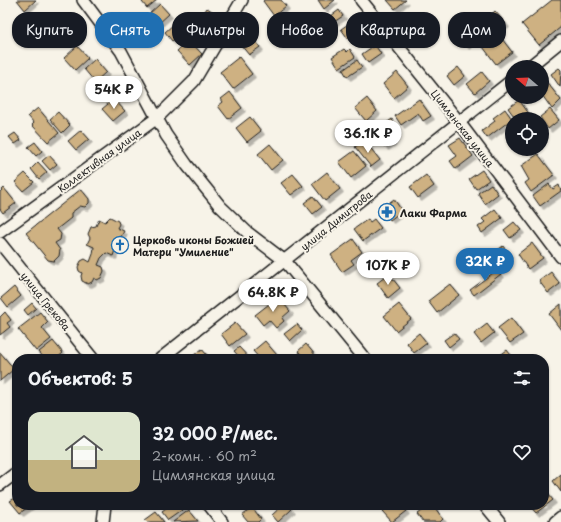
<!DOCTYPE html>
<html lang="ru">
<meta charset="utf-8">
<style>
:root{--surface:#171b24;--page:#242831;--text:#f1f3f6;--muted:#9ea1a6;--accent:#1f6fb2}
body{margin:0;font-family:"Playpen Sans",sans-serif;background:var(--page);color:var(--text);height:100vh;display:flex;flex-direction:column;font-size:15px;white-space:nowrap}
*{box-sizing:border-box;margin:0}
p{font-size:13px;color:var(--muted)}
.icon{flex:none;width:22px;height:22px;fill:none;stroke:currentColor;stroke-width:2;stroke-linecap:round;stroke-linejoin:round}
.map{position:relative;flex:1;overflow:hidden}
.drawer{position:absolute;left:12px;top:354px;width:537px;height:156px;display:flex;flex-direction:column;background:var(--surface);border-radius:16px;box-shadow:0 1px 3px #0004}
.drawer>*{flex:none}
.guide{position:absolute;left:12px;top:12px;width:537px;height:36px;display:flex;gap:8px}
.needle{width:26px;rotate:289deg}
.fabs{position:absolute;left:505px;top:60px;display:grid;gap:8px}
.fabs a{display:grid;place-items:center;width:44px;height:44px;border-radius:50%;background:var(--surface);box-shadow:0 1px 3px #0004;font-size:20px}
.price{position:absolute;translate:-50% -34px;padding:0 9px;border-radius:14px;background:#fff;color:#222;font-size:13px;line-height:26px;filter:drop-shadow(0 1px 2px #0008)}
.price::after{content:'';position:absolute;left:50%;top:24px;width:12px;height:9px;margin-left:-6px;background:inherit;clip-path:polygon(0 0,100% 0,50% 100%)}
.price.on{background:var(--accent);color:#fff}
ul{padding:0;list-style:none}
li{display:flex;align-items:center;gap:12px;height:100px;padding:0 16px}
li span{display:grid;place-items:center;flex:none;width:112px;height:80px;border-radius:12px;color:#555}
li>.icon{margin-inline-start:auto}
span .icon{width:48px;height:48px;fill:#fffc;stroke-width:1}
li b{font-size:17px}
h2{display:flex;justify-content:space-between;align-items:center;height:48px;padding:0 16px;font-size:17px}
.pill{padding:0 14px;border-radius:16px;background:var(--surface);box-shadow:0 1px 3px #0004;font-size:14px;line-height:36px}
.pill.on{background:var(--accent);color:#fff}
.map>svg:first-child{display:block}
</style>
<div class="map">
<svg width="561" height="522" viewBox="0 0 561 522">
<defs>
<filter id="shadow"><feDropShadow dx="3.5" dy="3.5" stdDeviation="0" flood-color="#0004"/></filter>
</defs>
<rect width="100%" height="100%" fill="#f7f3e8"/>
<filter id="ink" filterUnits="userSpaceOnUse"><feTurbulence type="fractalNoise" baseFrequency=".025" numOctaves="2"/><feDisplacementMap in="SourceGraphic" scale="8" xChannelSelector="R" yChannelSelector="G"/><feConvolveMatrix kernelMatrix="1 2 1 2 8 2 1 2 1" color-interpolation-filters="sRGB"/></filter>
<g filter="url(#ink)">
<g fill="#ceb182" stroke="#1c1c1c" filter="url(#shadow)">
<polygon points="17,0 36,0 25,10"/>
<polygon points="144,0 157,0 147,8 142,2"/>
<polygon points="264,0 281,0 286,6 274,16 263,1"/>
<polygon points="318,0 335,0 324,9"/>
<polygon points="387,0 406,0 395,9"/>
<polygon points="552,0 561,0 561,27 539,45 522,24"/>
<polygon points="160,4 169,14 158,24 149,14"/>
<polygon points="207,8 220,16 214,25 201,17"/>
<polygon points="339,10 343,16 331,24 327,19"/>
<polygon points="495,11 506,24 495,32 485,20"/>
<polygon points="415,12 423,22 412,31 404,21"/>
<polygon points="49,17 59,29 47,40 37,28"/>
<polygon points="466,17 480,35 466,46 451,29"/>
<polygon points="354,20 361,31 349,40 341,29"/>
<polygon points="174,24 182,33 172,41 165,32"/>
<polygon points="499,35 512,52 496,64 483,47"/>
<polygon points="251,36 260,47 249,55 240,44"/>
<polygon points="189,40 202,54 190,65 177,51"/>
<polygon points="375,45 381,54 368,63 362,54"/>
<polygon points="77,46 88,58 75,70 64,58"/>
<polygon points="344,49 347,52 350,49 355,57 339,68 332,57"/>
<polygon points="239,57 252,74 233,89 220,72"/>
<polygon points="95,59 106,72 95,82 84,69"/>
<polygon points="357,60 362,67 347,77 343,70"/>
<polygon points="458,67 465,76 454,85 447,76"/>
<polygon points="559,68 561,70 560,87 551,74"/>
<polygon points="397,72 408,86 394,98 383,84"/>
<polygon points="482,72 489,81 475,93 467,84"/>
<polygon points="545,80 561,100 552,109 542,95 542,82"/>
<polygon points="230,92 242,108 228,119 218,106 223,102 221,99"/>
<polygon points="367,98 377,111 366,121 355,108"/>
<polygon points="114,99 125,111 113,121 102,109"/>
<polygon points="419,99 431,116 423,121 418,113 401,125 395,116"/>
<polygon points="519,100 530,115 525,119 516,119 508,108"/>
<polygon points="38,108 59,133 48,142 32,125 34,123 28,116"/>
<polygon points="505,109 512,119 487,138 482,131 495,121 493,118"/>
<polygon points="550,109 559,120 548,129 540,117"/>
<polygon points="58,112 70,125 62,133 50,119"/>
<polygon points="250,117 261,131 247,142 236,128"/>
<polygon points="392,119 395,125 386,131 393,141 385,147 374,132"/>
<polygon points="81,130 89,139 76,150 68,141"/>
<polygon points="15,133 21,140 15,144 9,137"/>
<polygon points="460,138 473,156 456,169 450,161 457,156 449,145"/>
<polygon points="364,140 380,160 371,167 355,147"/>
<polygon points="35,142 42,151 36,156 28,147"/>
<polygon points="270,144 283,160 271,170 258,154"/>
<polygon points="354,151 366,166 351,178 339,162"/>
<polygon points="538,154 554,175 531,192 525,183 529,180 521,166"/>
<polygon points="49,155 57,164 50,170 42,161"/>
<polygon points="38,162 47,172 39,179 31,169"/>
<polygon points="482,170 489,180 476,189 469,179"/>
<polygon points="327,172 340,189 325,201 312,184"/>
<polygon points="25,173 34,182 23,191 15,182"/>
<polygon points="293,174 303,186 291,195 281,183"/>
<polygon points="426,175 434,186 418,198 410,187"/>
<polygon points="491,184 498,194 485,204 478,193"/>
<polygon points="549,184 553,189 559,185 561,191 540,206 533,196"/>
<polygon points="4,188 16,203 3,213 0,209 0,192"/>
<polygon points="81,189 89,199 89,203 85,207 80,206 71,213 71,218 57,229 61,234 60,240 55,243 60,250 59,256 54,261 48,260 26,233"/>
<polygon points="313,196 322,207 313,214 304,203"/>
<polygon points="394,199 402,211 390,220 382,208"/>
<polygon points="495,209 502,218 482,233 478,227 485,222 482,219"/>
<polygon points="110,217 118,221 119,224 117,228 124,231 121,237 123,242 120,248 115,250 113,256 106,253 101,258 98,265 103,267 104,271 101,278 97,280 94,278 92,282 88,284 82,281 81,276 82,273 79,271 78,267 81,261 85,259 90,262 93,254 94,247 87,244 90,238 88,234 91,227 96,226 99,219 105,222"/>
<polygon points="368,219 370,222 374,219 381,228 363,241 354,229"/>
<polygon points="514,222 521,230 510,238 504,230"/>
<polygon points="353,239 362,252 351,260 354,264 342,272 331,255"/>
<polygon points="532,243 543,258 528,269 518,254"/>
<polygon points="503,246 509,254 497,264 491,255"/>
<polygon points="497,270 501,274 474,295 470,290"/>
<polygon points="551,272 560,284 548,293 539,281"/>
<polygon points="389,274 400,288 388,298 377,283"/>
<polygon points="450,284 459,295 437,313 428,301"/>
<polygon points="14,287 21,296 8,307 1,298"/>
<polygon points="278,297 290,311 282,318 284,321 276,328 269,320 263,325 255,315"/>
<polygon points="32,303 36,308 28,315 24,310"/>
<polygon points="399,304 411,319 396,331 384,316"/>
<polygon points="561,304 561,330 549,314"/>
<polygon points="5,312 11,320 7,323 10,327 0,335 0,317"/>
<polygon points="40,312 48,322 42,328 51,339 36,351 18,329"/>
<polygon points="511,318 523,334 510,343 498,328"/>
<polygon points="235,323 245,334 230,346 221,334"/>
<polygon points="297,324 302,330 290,341 284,334"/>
<polygon points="487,324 494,333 481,343 474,334"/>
<polygon points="419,333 427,343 414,353 407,343"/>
<polygon points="454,333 459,339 449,347 444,340"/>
<polygon points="53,341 63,353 56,359 45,359 39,352"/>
<polygon points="265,341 277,355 272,359 260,359 253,351"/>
<polygon points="306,344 316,356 312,359 305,359 298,351"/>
<polygon points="239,347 250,359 241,359 234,351"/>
<polygon points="202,349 210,359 197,359 194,355"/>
<polygon points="507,350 514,359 495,359"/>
<polygon points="0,352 14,369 0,381"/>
<polygon points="561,474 561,492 553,481"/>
<polygon points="544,489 553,500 536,513 529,505 544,505"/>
<polygon points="17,497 17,505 31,505 20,513 10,501"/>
<polygon points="163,505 183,505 185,508 168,520 162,512 166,509"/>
<polygon points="283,505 288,505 292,509 278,522 272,515"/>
<polygon points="390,505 401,505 406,511 392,522 382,511"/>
<polygon points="429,505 433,505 443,519 440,522 423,522 417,514"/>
<polygon points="252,507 261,519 258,522 248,522 242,515"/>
<polygon points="189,510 198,521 173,522"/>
<polygon points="156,512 164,522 147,522 145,520"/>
</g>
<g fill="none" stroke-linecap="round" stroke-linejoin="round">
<g stroke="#1c1c1c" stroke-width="14">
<g id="street">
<polyline points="83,0 121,51 166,135 187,165 220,206 247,232 285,261 365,359"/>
<polyline points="361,0 459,122 561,257"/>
<polyline points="529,67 561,41"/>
<polyline points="0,232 157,118 194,81 242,0"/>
<polyline points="0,243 93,359"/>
<polyline points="160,359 512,80"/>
<polyline points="0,485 17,472"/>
<polyline points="209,505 222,522"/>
<polyline points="485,505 499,522"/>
<polyline points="103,522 105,505"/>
<polyline points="555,522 561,517"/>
</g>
</g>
<use href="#street" stroke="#f7f3e8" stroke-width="11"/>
</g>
</g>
<defs>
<g id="pharmacy-ring" transform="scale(0.9)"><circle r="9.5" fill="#f7f3e8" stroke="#1f6fb2" stroke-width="1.5"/><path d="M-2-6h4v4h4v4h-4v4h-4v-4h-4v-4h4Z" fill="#1f6fb2"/></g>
<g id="church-ring" transform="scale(0.9)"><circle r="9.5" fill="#f7f3e8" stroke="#1f6fb2" stroke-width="1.5"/><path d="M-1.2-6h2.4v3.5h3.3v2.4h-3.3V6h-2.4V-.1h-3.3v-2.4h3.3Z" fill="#1f6fb2"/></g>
</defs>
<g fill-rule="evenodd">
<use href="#pharmacy-ring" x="387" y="212"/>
<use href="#church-ring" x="120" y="245"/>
</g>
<g text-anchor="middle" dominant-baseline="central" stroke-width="4" stroke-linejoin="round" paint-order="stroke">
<g font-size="10" fill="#1c1c1c" stroke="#f7f3e8">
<text transform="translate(463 128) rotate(52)">Цимлянская улица</text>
<text transform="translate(99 160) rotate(-36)">Коллективная улица</text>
<text transform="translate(336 220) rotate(-39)">улица Димитрова</text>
<text transform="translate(46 301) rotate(51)">улица Грекова</text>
</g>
<g font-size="10" font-weight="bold" fill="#1c1c1c" stroke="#f7f3e8" text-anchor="start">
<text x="400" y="212">Лаки Фарма</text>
<text x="133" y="239">Церковь иконы Божией<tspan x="133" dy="12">Матери "Умиление"</tspan></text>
</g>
</g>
</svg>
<div class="fabs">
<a><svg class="needle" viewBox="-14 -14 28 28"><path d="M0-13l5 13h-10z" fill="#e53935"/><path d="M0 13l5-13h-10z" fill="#9ea1a6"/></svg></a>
<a><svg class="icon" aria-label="locate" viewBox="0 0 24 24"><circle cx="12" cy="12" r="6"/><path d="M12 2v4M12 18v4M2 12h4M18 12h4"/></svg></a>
</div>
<b class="price" style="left:114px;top:110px">54K ₽</b>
<b class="price" style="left:368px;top:154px">36.1K ₽</b>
<b class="price on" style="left:485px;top:282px">32K ₽</b>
<b class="price" style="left:388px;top:286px">107K ₽</b>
<b class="price" style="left:273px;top:313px">64.8K ₽</b>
<div class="guide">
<a class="pill">Купить</a>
<a class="pill on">Снять</a>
<a class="pill">Фильтры</a>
<a class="pill">Новое</a>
<a class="pill">Квартира</a>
<a class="pill">Дом</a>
</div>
<section class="drawer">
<h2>Объектов: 5<svg class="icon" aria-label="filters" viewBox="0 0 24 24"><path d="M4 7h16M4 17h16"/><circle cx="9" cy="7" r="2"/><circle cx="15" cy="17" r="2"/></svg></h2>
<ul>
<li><span style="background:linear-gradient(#dfe7d0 60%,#c2b280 0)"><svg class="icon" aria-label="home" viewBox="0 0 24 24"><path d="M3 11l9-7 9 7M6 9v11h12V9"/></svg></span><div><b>32 000 ₽/мес.</b><p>2-комн. · 60 m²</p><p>Цимлянская улица</p></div><svg class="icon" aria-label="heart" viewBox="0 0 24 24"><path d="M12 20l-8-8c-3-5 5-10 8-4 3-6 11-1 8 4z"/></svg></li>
</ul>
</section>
</div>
